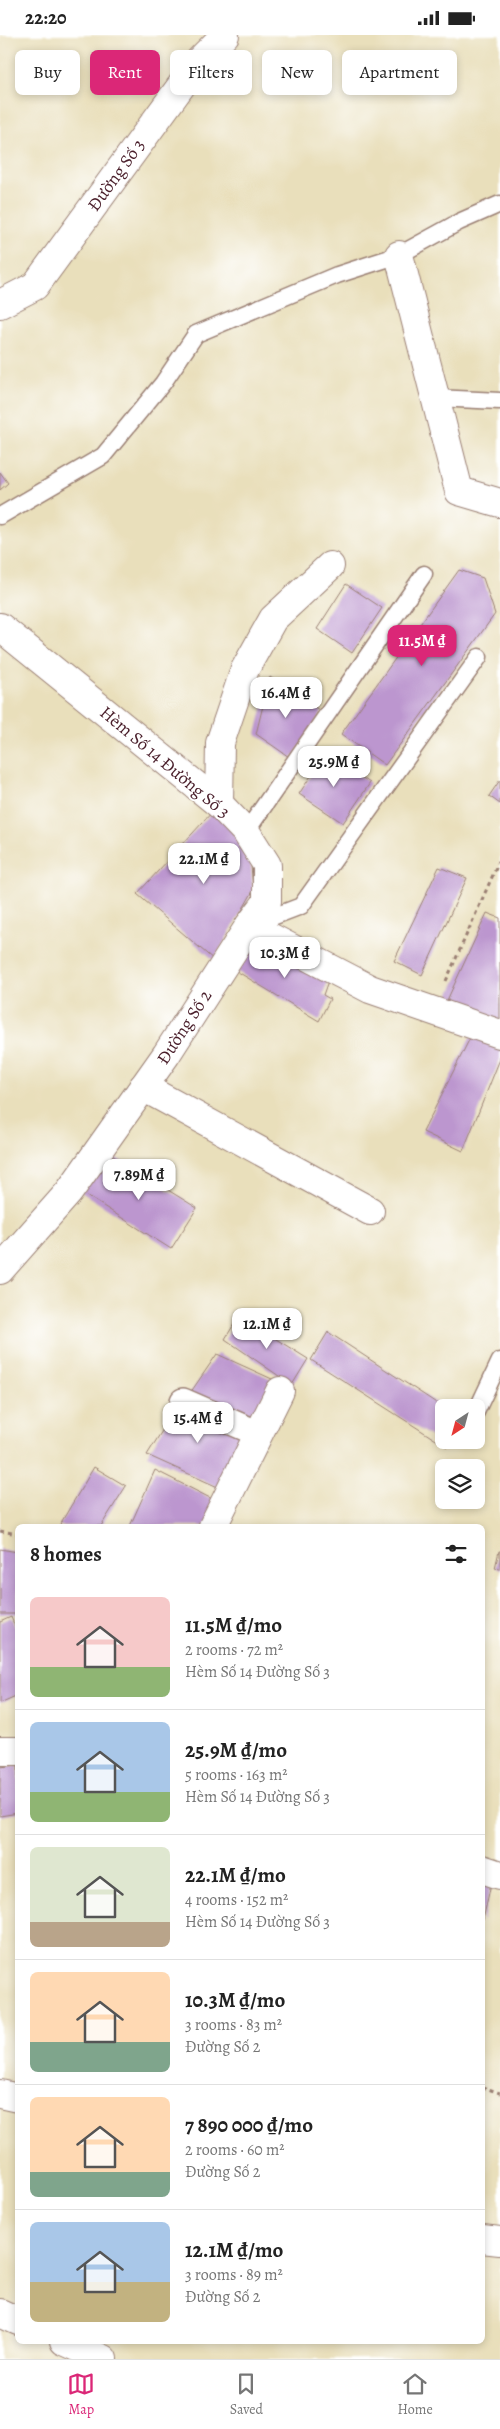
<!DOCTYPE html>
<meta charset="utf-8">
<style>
:root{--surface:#fff;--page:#f6f6f6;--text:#222;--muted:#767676;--line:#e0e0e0;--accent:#db2777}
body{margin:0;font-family:Alegreya,serif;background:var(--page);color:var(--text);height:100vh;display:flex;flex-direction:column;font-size:19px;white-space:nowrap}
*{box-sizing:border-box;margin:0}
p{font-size:16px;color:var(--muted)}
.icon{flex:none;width:28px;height:28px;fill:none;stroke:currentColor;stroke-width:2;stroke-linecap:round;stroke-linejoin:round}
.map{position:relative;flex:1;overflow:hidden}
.panel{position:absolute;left:15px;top:1489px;width:470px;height:820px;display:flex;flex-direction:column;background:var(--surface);border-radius:8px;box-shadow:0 2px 8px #0003}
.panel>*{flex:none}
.guide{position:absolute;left:15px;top:15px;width:470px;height:45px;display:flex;gap:10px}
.needle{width:32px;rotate:216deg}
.controls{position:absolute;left:435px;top:1364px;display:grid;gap:10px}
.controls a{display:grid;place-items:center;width:50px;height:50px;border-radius:8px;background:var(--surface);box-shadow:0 2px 8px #0003;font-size:25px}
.price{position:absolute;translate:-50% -42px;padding:0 11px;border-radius:10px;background:#fff;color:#222;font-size:16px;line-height:32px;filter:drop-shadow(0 1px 2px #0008)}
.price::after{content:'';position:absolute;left:50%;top:30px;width:15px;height:11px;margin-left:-8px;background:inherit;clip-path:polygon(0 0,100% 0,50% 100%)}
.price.active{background:var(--accent);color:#fff}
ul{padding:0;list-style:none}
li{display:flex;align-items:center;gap:15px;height:125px;padding:0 15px}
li+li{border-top:1px solid var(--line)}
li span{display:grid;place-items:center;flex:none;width:140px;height:100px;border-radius:8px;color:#555}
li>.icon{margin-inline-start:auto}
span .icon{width:60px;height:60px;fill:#fffc;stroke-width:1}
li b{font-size:21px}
h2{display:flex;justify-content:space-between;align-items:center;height:60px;padding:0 15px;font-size:21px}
.tag{padding:0 18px;border-radius:8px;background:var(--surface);box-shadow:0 2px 8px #0003;font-size:18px;line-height:45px}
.tag.active{background:var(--accent);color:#fff}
.status{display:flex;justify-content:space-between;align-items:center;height:35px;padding:0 25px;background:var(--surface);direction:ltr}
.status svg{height:14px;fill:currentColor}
.tab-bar{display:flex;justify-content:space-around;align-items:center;height:70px;border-top:1px solid var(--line);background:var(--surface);font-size:14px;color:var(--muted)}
.tab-bar a{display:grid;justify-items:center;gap:2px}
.tab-bar .active{color:var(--accent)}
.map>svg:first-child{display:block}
</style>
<div class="status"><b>22:20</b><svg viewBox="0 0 49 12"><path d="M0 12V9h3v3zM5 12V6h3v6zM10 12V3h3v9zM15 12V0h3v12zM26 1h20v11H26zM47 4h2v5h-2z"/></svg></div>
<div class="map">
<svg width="500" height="2324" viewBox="0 0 500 2324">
<rect width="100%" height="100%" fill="#fff"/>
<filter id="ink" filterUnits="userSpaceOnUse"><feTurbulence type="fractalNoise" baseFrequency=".02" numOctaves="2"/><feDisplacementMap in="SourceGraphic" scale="10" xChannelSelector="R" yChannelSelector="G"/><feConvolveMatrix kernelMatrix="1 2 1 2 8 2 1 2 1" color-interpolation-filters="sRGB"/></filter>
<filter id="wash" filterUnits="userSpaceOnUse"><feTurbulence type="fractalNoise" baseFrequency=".0096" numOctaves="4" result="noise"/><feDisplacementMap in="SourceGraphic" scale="20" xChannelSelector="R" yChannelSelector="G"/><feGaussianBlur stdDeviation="1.12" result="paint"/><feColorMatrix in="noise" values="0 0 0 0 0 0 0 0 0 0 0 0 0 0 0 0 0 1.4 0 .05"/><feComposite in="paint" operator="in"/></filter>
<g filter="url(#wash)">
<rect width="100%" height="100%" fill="#e9dfbb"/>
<g id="blocks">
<g fill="#bc96cf">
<polygon points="0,437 8,448 0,455"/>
<polygon points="459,535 483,543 495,579 385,730 341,699"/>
<polygon points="346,549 382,573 352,618 317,594"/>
<polygon points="270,642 322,677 292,724 256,699"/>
<polygon points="326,718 370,748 343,788 299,759"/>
<polygon points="500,745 500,769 489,761"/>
<polygon points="214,775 250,817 253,856 214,925 137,859"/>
<polygon points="439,832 467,843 422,940 394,926"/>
<polygon points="487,878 500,883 500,990 444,972"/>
<polygon points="256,907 329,943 323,960 330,964 319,986 233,934 244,917"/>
<polygon points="471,1001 500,1007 500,1024 463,1116 423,1097"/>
<polygon points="108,1118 197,1173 171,1214 81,1157"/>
<polygon points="239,1281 308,1324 292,1350 225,1304"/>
<polygon points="328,1297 444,1373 444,1405 450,1405 447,1412 311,1325"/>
<polygon points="217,1319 272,1344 248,1393 186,1364"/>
<polygon points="180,1367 247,1396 220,1453 147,1420"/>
<polygon points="94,1432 126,1451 101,1491 59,1491"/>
<polygon points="155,1435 218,1467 206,1491 130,1491"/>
<polygon points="0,1514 18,1517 18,1579 0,1579"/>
<polygon points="499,1516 500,1516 500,1534 495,1533"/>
<polygon points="11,1582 18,1599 18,1660 0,1668 0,1587"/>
<polygon points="18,1730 18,1778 0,1781 0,1732"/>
<polygon points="482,1842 492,1844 483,1885 482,1885"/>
</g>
</g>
</g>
<g filter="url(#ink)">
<use href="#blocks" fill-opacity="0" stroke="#9a7f73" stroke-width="1"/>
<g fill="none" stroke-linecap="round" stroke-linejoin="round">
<g stroke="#9a7f73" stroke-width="19">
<g id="service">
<polyline points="435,363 500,366"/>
<polyline points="0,481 103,421 163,348 196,299 337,240 399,220 459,187 500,169"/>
<polyline points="246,797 424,539"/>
<polyline points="254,889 301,871 479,622"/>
<polyline points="476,1377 500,1326"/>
</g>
</g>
<g stroke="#9a7f73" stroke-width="28">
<polyline id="pedestrian" points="183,1366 259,1399"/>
</g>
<g stroke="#9a7f73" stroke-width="30">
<g id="minor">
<polyline points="399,220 459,456 500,468"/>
<polyline points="0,269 35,251 200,25 225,0"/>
<polyline points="0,592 219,769 246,797 267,830 267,867 249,891 166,1020 69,1157 0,1235"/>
<polyline points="219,769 220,708 245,634 273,584 330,531"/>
<polyline points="249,891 370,954 500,999"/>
<polyline points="143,1052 370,1176"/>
<polyline points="213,1491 280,1356"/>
<polyline points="0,1716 18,1716"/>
<polyline points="482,1834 500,1840"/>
<polyline points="0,2059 18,2063"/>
<polyline points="482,2204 500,2206"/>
<polyline points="0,2278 18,2286"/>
<polyline points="64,2306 103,2324"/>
</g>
</g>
<g stroke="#9a7f73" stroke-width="3" stroke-dasharray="4 4" stroke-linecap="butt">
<polyline points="446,946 500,824"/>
<polyline points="0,1496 18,1499"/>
<polyline points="482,2052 500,2058"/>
</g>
<use href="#service" stroke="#fff" stroke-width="16"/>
<use href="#pedestrian" stroke="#fff" stroke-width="25"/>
<use href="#minor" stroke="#fff" stroke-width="28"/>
</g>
</g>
<g text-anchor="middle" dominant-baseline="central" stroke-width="4" stroke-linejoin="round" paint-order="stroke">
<g font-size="18" fill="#4a1f2b" stroke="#fff">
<text transform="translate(116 140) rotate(-54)">Đường Số 3</text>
<text transform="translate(165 727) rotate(40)">Hèm Số 14 Đường Số 3</text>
<text transform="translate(184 992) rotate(-57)">Đường Số 2</text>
</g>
</g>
</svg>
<div class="controls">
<a><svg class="needle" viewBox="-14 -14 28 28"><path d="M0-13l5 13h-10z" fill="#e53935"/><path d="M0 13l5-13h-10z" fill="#767676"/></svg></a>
<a><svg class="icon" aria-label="layers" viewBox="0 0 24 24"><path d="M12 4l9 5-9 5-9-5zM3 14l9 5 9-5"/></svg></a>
</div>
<b class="price active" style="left:422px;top:632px">11.5M ₫</b>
<b class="price" style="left:286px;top:684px">16.4M ₫</b>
<b class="price" style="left:334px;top:753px">25.9M ₫</b>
<b class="price" style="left:204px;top:850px">22.1M ₫</b>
<b class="price" style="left:285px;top:944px">10.3M ₫</b>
<b class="price" style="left:139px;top:1166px">7.89M ₫</b>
<b class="price" style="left:267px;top:1315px">12.1M ₫</b>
<b class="price" style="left:198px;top:1409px">15.4M ₫</b>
<div class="guide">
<a class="tag">Buy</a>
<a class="tag active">Rent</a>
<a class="tag">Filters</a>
<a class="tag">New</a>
<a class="tag">Apartment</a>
</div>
<section class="panel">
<h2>8 homes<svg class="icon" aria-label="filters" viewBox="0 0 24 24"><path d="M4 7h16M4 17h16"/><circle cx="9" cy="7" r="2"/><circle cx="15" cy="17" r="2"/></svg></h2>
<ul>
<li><span style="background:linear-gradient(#f6c9c9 70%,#8fb573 0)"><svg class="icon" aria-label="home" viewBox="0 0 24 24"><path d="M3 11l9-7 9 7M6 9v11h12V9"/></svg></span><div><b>11.5M ₫/mo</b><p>2 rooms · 72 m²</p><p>Hèm Số 14 Đường Số 3</p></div></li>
<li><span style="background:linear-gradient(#a9c7e8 70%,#8fb573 0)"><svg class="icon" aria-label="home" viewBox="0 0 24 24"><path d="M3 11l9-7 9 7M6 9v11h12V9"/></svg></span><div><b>25.9M ₫/mo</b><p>5 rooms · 163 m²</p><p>Hèm Số 14 Đường Số 3</p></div></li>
<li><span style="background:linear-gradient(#dfe7d0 75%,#b9a48a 0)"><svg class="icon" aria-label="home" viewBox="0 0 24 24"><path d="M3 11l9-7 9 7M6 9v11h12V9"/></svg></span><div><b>22.1M ₫/mo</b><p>4 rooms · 152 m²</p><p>Hèm Số 14 Đường Số 3</p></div></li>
<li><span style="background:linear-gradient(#ffd9b3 70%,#7fa58c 0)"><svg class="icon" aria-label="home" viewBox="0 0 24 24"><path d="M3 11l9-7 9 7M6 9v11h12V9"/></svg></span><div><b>10.3M ₫/mo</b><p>3 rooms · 83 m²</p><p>Đường Số 2</p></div></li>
<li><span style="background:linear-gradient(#ffd9b3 75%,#7fa58c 0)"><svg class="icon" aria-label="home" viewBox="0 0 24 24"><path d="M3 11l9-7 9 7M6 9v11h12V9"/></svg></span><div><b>7 890 000 ₫/mo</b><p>2 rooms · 60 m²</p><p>Đường Số 2</p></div></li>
<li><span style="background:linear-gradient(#a9c7e8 60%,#c2b280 0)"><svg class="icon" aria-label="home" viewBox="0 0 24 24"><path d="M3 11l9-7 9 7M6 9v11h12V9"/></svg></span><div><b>12.1M ₫/mo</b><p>3 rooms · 89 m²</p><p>Đường Số 2</p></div></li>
</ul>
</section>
</div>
<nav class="tab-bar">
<a class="active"><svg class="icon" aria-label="map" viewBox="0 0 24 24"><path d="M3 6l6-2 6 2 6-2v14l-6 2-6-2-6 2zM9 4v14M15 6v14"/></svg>Map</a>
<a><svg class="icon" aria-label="saved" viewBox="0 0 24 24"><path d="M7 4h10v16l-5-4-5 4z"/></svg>Saved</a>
<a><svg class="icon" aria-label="home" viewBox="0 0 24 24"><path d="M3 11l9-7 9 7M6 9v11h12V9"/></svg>Home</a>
</nav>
